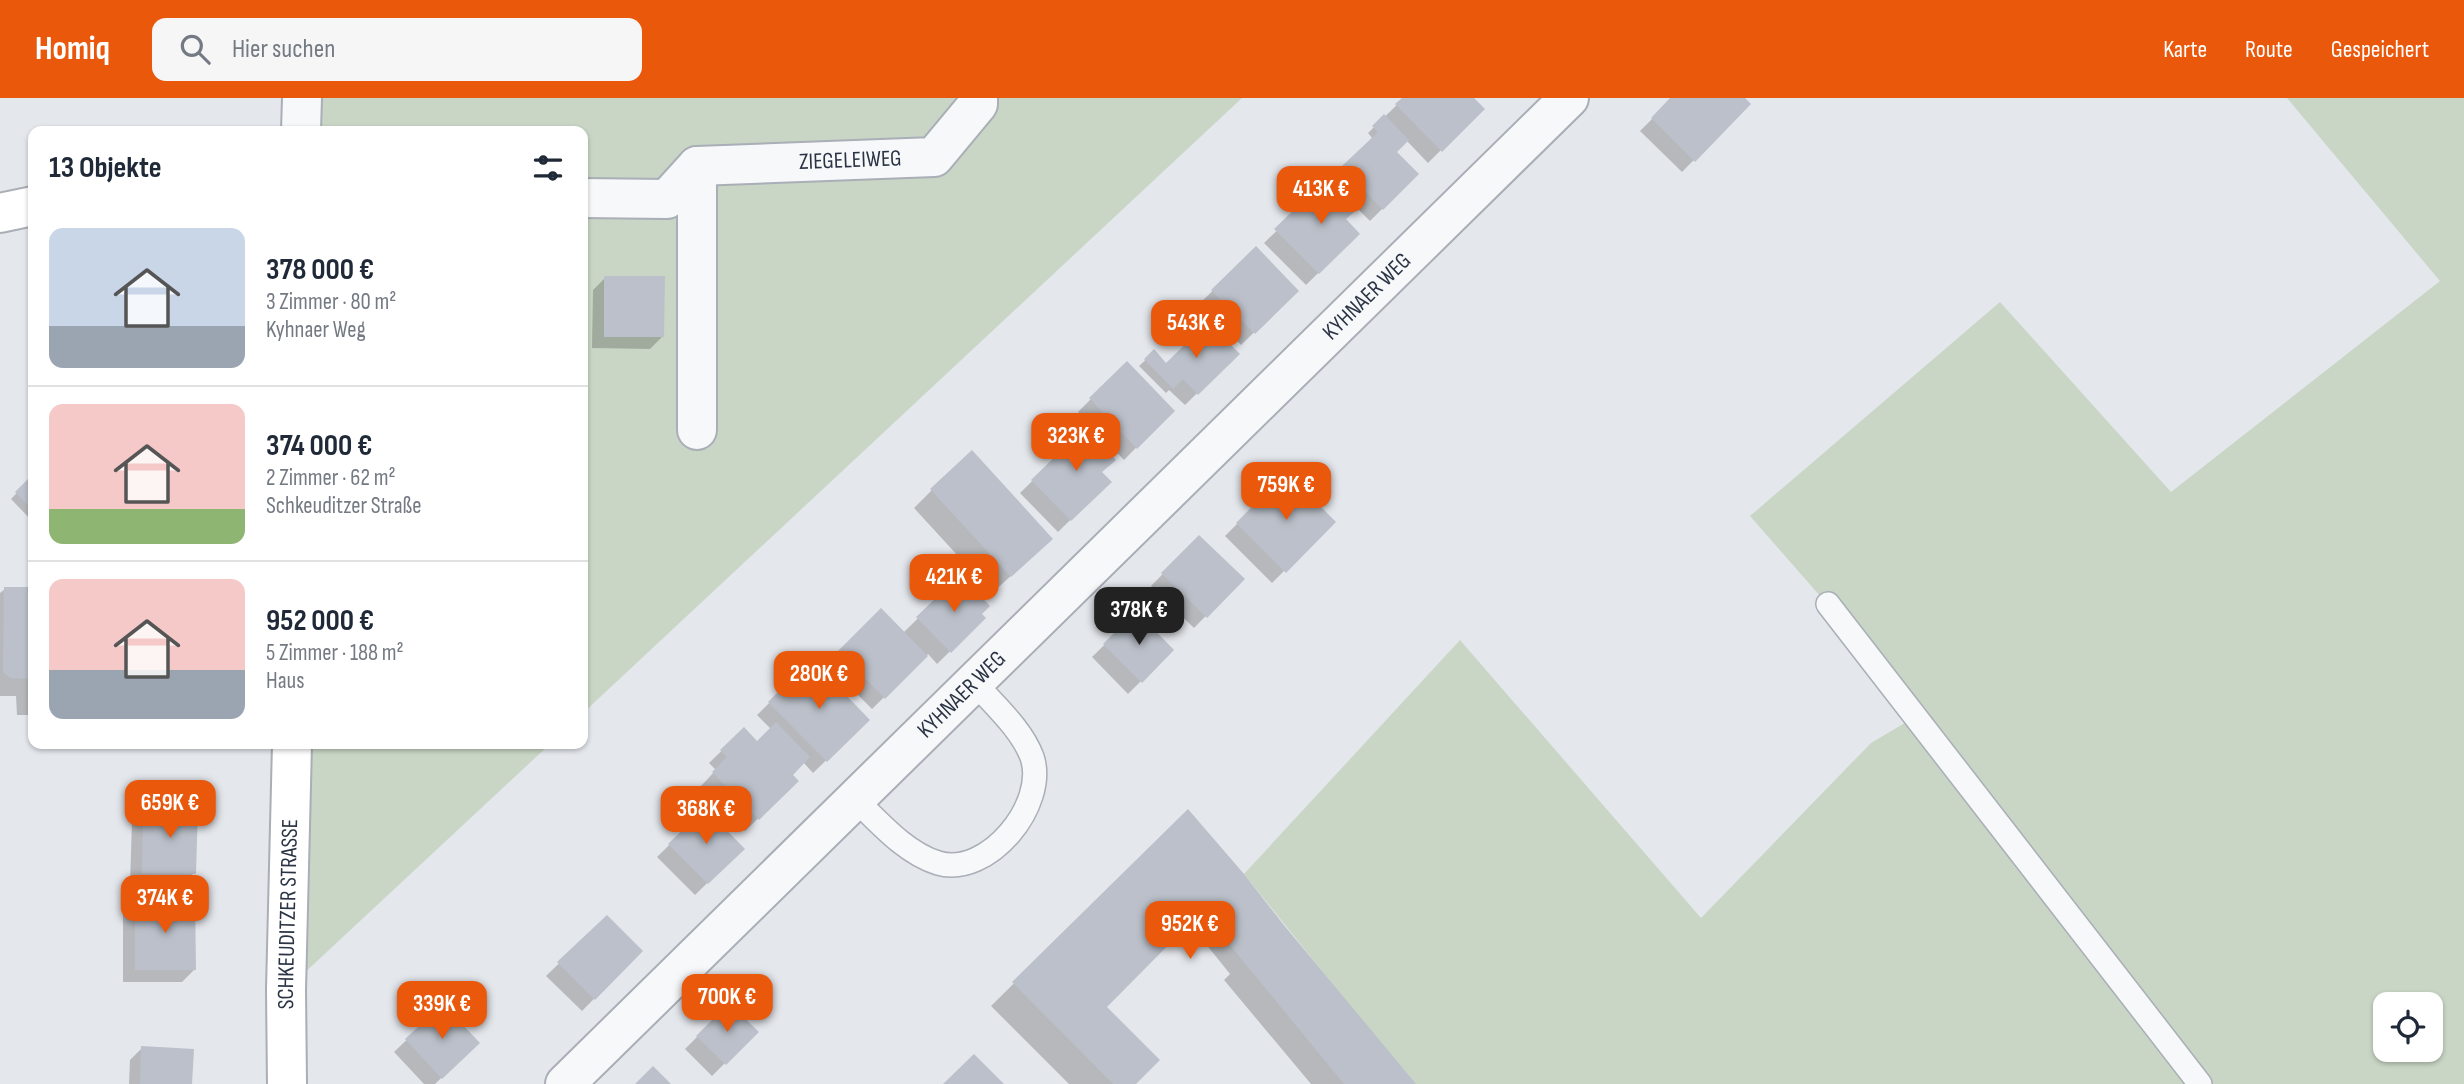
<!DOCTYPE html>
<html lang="de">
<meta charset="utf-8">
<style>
:root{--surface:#fff;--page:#f6f6f7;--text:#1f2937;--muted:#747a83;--line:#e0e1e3;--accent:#ea580c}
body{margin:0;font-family:"Sofia Sans Condensed",sans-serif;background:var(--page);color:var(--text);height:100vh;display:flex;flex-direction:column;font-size:26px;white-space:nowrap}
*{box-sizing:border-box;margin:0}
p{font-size:23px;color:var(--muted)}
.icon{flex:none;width:38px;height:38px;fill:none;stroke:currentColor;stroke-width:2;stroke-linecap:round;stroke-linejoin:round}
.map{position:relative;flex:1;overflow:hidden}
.side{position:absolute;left:28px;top:28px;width:560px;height:623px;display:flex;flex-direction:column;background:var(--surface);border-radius:14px;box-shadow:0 2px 5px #0004}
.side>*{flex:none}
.controls{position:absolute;left:2373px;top:894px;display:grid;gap:14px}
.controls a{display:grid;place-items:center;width:70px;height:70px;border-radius:14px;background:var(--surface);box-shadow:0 2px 5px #0004;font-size:35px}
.price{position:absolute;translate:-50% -60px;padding:0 16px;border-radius:14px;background:var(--accent);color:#fff;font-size:23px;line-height:46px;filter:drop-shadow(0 2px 4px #0008)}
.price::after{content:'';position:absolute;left:50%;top:42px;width:21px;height:16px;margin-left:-10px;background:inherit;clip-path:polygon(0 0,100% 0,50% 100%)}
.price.current{background:#222;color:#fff}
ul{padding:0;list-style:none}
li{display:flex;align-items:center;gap:21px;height:175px;padding:0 21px}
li+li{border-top:2px solid var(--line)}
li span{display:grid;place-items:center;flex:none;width:196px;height:140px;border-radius:14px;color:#555}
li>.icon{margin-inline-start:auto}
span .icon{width:84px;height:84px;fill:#fffc;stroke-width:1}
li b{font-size:30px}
h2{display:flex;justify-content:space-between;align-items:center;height:84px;padding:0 21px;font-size:30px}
header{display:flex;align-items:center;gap:42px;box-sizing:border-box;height:98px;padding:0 35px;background:var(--accent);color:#fff}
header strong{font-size:33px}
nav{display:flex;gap:38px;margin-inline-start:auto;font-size:24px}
.search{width:490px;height:63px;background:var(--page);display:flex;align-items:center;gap:18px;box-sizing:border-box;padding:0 24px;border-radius:14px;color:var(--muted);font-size:26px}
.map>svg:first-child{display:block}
</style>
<header>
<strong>Homiq</strong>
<div class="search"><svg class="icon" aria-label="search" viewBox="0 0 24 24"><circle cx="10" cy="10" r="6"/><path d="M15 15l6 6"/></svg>Hier suchen</div>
<nav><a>Karte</a><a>Route</a><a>Gespeichert</a></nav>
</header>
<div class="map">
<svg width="2464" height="986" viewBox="0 0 2464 986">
<rect width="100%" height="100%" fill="#e4e7ec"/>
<g fill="#c9d6c5" fill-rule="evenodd">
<polygon points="304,0 1242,0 583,615 583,33 302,33"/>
<path d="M2287,0H2464V986H1413L1244,776L1460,542L1701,820L1871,645L1915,619L1828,507L1750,418L2000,204L2171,394L2440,183ZM2385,906H2431V952H2385Z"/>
<polygon points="290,646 550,646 286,892"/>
</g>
<g fill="#0003">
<polygon points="1404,0 1471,0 1482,11 1428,65 1406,42 1395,54 1417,76 1370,123 1356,109 1344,122 1358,136 1306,187 1264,145 1373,41 1368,35"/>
<polygon points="1673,0 1743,0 1749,6 1682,74 1640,33"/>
<polygon points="1256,151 1297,193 1241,247 1200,205"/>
<polygon points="605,180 663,238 650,251 592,250 593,192"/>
<polygon points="1154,254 1167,267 1237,256 1185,307 1169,292 1166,295 1139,268"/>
<polygon points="1127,265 1172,313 1124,362 1078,314"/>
<polygon points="1079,327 1100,374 1109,384 1058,434 1020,395 1067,349 1062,344"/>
<polygon points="1286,377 1333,424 1272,485 1225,438"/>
<polygon points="33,378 33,424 11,401"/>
<polygon points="932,392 1033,458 992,495 914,410"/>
<polygon points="1199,439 1242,481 1194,530 1151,488"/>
<polygon points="960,479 984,520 937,566 928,556 872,611 827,566 881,513 903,535"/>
<polygon points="5,491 33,491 33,617 17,617 16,598 0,598 0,495"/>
<polygon points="1136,516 1172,552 1128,596 1092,559"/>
<polygon points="811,564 868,622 813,675 803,664 790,677 797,683 745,733 701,688 716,672 709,665 744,631 757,645 771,631 757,617"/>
<polygon points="144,709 194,775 182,787 130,787 132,722"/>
<polygon points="705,712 742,751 695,797 657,759"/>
<polygon points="1188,713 1282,828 1413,986 1311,986 1224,882 1230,876 1189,825 1104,909 1133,986 1069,986 991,908"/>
<polygon points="135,803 194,872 182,884 123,884 123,815"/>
<polygon points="607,819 641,853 582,913 546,878"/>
<polygon points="729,907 756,934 712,978 685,951"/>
<polygon points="442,908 477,945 435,986 424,986 394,954"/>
<polygon points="142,950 191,986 129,986 130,962"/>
</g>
<g fill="#bbc0ca">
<polygon points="1402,0 1474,0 1485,11 1442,54 1395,6"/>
<polygon points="1670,0 1745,0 1751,6 1695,64 1651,20"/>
<polygon points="1384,16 1409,42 1397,54 1419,76 1383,112 1341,69 1378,34 1372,28"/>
<polygon points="1329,78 1359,110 1346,121 1360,136 1319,176 1274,131"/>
<polygon points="1256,148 1299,193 1255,236 1211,192"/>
<polygon points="604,178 665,178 664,239 604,239"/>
<polygon points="1208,224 1240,256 1198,297 1183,281 1173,291 1144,261 1154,251 1166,265"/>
<polygon points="1127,263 1175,313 1137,351 1089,300"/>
<polygon points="1079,324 1116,362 1102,374 1112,384 1071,423 1031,382 1072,342 1066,337"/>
<polygon points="972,352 1053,441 1011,479 930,391"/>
<polygon points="1286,374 1336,424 1286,475 1236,425"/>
<polygon points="33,376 33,413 15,394"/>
<polygon points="1199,437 1245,481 1207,520 1161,475"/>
<polygon points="960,477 990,508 982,516 986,520 951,555 916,519"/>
<polygon points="4,489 33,489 33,581 10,580 3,574"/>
<polygon points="881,510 928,558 885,601 838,553"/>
<polygon points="1136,513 1174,552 1142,585 1103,546"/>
<polygon points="811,561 870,622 827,664 768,604"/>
<polygon points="776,624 810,659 793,677 799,683 759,722 712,674 727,659 720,652 744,629 757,643"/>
<polygon points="143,708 198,708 196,776 142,775"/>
<polygon points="705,710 745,751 708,786 668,746"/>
<polygon points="1188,711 1244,776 1283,826 1416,986 1344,986 1202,813 1107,909 1160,962 1136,986 1113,986 1012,884"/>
<polygon points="135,801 195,801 196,872 135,872"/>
<polygon points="607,817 643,853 595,902 557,864"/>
<polygon points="729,905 759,934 726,967 696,938"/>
<polygon points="443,906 480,945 442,981 405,941"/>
<polygon points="141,948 194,951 192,986 140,986"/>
<polygon points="974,956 1004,986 943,986"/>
<polygon points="653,968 671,986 635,986"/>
</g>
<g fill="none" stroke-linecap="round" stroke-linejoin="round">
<g stroke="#a9aeb7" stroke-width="26">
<g id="lane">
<polyline points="1828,506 2200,986"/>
<path d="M854,700C878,723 905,755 938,765C988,780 1048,706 1032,659C1021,630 993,606 973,583"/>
</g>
</g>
<g stroke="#a9aeb7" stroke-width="42">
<g id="street">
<polyline points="301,33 302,0"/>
<path id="s1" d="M583,100L667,101L697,68L934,59L978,6V0"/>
<polyline points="697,332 697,68"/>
<path id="s2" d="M565,986L1569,0"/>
</g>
</g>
<g stroke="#a9aeb7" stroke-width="42">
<g id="secondary">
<polyline points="0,115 33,108"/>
<path id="s3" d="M287,986L286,892L292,646"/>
</g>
</g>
<use href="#lane" stroke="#f7f8fa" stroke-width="23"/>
<use href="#street" stroke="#f7f8fa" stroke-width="38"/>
<use href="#secondary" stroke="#fff" stroke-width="38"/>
</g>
<g text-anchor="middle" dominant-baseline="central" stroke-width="6" stroke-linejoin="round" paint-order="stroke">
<g font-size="23" fill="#2b3445" stroke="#f4f6f9">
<text stroke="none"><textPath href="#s1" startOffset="282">ZIEGELEIWEG</textPath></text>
<text stroke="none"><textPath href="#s2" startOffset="1124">KYHNAER WEG</textPath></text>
<text stroke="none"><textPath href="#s2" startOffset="556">KYHNAER WEG</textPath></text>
<text stroke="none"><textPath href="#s3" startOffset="170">SCHKEUDITZER STRASSE</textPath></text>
</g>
</g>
</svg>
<div class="controls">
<a><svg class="icon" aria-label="locate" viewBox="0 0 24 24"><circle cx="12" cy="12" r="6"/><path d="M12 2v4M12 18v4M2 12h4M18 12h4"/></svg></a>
</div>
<b class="price" style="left:1321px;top:128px">413K €</b>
<b class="price" style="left:1196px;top:262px">543K €</b>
<b class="price" style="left:1076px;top:375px">323K €</b>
<b class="price" style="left:1286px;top:424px">759K €</b>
<b class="price" style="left:954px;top:516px">421K €</b>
<b class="price current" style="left:1139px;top:549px">378K €</b>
<b class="price" style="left:819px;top:613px">280K €</b>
<b class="price" style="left:170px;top:742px">659K €</b>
<b class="price" style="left:706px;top:748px">368K €</b>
<b class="price" style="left:165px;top:837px">374K €</b>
<b class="price" style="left:1190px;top:863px">952K €</b>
<b class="price" style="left:727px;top:936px">700K €</b>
<b class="price" style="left:442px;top:943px">339K €</b>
<section class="side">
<h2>13 Objekte<svg class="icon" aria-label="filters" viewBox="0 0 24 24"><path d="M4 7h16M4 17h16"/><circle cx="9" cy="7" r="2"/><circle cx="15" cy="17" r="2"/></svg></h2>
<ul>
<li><span style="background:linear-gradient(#c9d6e8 70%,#9aa5b1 0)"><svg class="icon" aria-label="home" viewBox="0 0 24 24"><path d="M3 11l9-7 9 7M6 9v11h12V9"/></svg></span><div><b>378 000 €</b><p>3 Zimmer · 80 m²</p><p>Kyhnaer Weg</p></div></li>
<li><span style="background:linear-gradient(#f6c9c9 75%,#8fb573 0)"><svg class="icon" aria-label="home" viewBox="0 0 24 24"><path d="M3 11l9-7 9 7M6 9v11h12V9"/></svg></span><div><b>374 000 €</b><p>2 Zimmer · 62 m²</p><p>Schkeuditzer Straße</p></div></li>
<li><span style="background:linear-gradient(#f6c9c9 65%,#9aa5b1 0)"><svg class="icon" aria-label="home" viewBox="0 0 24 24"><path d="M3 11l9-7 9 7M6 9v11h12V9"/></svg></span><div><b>952 000 €</b><p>5 Zimmer · 188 m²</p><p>Haus</p></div></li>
</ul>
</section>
</div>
